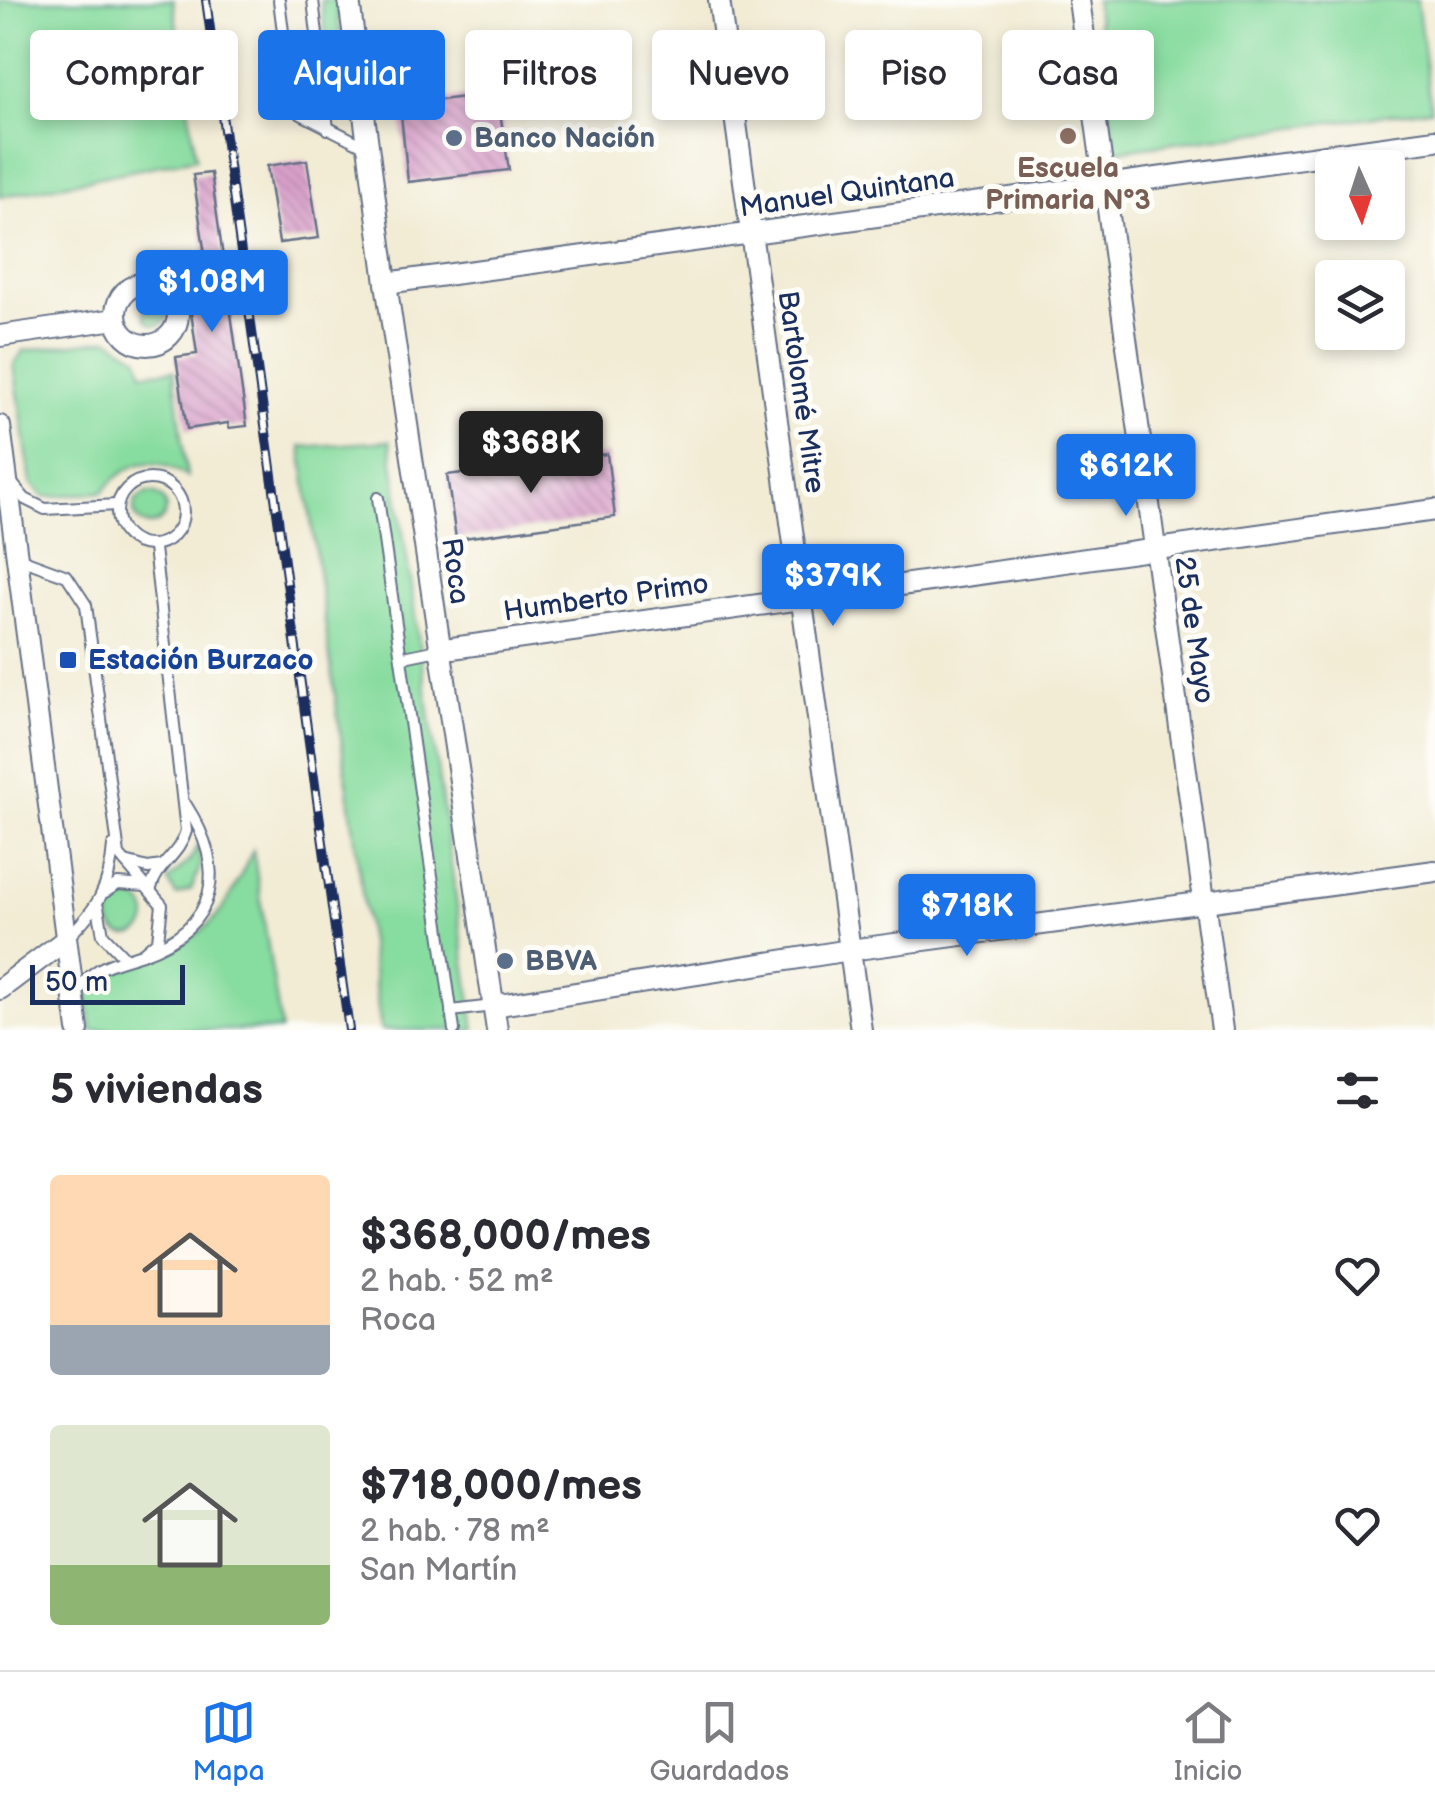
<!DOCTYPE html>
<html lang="es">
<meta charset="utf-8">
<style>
:root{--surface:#fff;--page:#f2f2f3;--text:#2b2b33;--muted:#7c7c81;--line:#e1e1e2;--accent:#1a73e8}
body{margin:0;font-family:"Balsamiq Sans",sans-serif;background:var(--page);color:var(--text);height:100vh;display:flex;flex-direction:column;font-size:38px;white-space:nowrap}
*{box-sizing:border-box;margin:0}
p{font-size:32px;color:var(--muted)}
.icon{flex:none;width:55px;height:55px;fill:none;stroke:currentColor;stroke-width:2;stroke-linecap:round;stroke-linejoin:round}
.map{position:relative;height:1030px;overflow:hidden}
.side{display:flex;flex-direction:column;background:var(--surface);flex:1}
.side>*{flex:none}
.guide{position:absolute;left:30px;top:30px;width:1375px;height:90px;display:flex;gap:20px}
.needle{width:65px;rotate:177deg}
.fabs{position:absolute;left:1315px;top:150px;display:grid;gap:20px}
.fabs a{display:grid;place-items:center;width:90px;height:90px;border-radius:10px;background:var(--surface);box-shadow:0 5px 15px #0003;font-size:50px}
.scale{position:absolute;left:30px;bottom:25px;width:155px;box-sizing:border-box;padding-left:10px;border:5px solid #1b2f5e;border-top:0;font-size:28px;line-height:35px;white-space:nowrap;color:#1b2f5e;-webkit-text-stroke:8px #fdfcf7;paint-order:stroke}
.price{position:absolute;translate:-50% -85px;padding:0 22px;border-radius:10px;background:var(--accent);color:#fff;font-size:32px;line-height:65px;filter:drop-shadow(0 2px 5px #0008)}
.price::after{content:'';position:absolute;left:50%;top:60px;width:30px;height:22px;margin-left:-15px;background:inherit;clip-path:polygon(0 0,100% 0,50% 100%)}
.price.active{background:#222;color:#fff}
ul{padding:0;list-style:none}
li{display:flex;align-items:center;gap:30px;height:250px;padding:0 50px}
li span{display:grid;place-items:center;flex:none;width:280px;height:200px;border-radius:10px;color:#555}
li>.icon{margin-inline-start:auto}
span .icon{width:120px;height:120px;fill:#fffc;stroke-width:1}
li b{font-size:42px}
h2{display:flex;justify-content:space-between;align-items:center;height:120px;padding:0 50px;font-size:42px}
.chip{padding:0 35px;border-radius:10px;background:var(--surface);box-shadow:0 5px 15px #0003;font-size:35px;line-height:90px}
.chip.active{background:var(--accent);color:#fff}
.dock{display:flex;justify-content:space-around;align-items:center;height:140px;border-top:2px solid var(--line);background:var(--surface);font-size:28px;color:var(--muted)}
.dock a{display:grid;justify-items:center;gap:5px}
.dock .active{color:var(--accent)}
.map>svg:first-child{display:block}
</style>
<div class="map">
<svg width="1435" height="1030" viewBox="0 0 1435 1030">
<defs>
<pattern id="building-back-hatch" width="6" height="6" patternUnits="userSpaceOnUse" patternTransform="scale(2.5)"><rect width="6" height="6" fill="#d9a0ca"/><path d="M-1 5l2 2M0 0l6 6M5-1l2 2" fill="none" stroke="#af83a7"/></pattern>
</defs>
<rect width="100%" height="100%" fill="#fdfcf7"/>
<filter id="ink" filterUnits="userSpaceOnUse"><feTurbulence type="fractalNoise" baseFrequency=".01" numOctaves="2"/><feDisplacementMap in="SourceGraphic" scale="20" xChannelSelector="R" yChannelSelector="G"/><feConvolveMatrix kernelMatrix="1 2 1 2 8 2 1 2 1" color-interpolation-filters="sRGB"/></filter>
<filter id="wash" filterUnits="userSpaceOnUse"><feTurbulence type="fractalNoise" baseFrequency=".0048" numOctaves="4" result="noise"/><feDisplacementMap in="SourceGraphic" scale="40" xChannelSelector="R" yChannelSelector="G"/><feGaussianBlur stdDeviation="2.25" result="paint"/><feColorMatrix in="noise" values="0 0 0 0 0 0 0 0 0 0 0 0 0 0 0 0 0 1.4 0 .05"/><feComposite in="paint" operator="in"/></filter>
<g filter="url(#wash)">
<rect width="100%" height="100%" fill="#f2ecd5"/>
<g fill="#87dc9f" stroke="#51867e" stroke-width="2.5">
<polygon points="0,0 173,0 196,158 0,197"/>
<polygon points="321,0 336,0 342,46 327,47"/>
<polygon points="1095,0 1417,0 1431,109 1115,151"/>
<circle cx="156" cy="313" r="12"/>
<path d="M109,339L138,357L143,373L174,370L187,477C153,453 128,461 103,492L44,497L31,483L14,365L23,351Z"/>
<polygon points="390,441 475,1030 381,1030 301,447"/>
<circle cx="150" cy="509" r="16"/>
<polygon points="198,845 200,867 191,890 176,895 168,881 190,860"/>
<path d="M253,850L281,1030H91L87,996C114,957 172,957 208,925C229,907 240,875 253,850Z"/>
<circle cx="128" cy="917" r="19"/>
</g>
<g id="blocks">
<g fill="url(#building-back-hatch)">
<polygon points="497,93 509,170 408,182 400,105"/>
<polygon points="307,160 319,238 279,243 267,166"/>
<polygon points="211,173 247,426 229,428 228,423 187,429 176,357 197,354 189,298 211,295 193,175"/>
<polygon points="607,454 615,517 456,539 447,475"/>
</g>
</g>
</g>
<g filter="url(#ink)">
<use href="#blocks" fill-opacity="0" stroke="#667188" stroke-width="2.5"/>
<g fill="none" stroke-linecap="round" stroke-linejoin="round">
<g stroke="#667188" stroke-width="14">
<g id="service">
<polyline points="279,0 292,103 301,114 366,147"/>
<polyline points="313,0 328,129"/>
<circle cx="150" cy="512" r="33"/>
<polyline points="10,481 25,499 45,509 117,505"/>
<polyline points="378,498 454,1030"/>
<polyline points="18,558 67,576 86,605 119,855 162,905 158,940 143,953"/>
<polyline points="404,657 438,650"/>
<polyline points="125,862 148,868 162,866"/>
<path d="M151,888C157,864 179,856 186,831L154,548"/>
<polyline points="105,892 118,884 146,886"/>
<polyline points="98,907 103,935 125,958"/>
<path d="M67,938C97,909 110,888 113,846"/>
<path d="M78,993C91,965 115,963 142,954C220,926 227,869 186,805"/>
<polyline points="451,1011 493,1006"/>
</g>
</g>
<g stroke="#667188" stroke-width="24">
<g id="minor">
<polyline points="349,0 386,283 497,1030"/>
<polyline points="719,0 861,1030"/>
<polyline points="1079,0 1222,1030"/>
<circle cx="147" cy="314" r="31"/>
<polyline points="386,283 1435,140"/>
<polyline points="0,336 116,319"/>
<polyline points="0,426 78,1030"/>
<polyline points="438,650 1435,510"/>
<polyline points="0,989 64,941"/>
<polyline points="493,1006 850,950 1435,871"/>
</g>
</g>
<use href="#service" stroke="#fff" stroke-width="10"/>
<use href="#minor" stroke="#fff" stroke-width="20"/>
<g stroke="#1b2f5e" stroke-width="10">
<polyline id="rail" points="206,0 349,1030"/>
</g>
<use href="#rail" stroke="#fdfcf7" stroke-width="6" stroke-dasharray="19" stroke-linecap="butt"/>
</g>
</g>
<circle fill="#8d6e63" stroke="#fdfcf7" stroke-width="4" cx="1068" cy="136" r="10"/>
<g fill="#5c6f8a" stroke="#fdfcf7" stroke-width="4">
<circle cx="454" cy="138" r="10"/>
<circle cx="505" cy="961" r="10"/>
</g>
<rect fill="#1a4fb4" stroke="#fdfcf7" stroke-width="4" x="58" y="650" width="20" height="20" rx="5"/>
<g text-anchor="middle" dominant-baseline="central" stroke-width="10" stroke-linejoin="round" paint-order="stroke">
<g font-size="28" font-weight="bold" fill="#4e5e75" stroke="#fdfcf7" text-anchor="start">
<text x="474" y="138">Banco Nación</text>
<text x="525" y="961">BBVA</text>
</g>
<g font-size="28" font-weight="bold" fill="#785e54" stroke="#fdfcf7">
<text x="1068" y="168">Escuela<tspan x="1068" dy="32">Primaria Nº3</tspan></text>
</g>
<g font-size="28" fill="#1b2f5e" stroke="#fdfcf7">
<text transform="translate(847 193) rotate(-8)">Manuel Quintana</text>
<text transform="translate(801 392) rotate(82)">Bartolomé Mitre</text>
<text transform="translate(455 571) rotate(82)">Roca</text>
<text transform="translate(606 598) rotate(-8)">Humberto Primo</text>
<text transform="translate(1194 630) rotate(82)">25 de Mayo</text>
</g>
<g font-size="28" font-weight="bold" fill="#164399" stroke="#fdfcf7" text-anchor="start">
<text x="88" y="660">Estación Burzaco</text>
</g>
</g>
</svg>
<div class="fabs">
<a><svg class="needle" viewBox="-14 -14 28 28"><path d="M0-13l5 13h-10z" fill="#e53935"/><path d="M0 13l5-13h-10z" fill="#7c7c81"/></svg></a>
<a><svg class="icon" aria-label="layers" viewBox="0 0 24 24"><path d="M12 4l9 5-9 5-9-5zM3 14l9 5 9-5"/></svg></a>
</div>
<div class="scale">50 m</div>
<b class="price" style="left:212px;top:335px">$1.08M</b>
<b class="price active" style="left:531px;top:496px">$368K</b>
<b class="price" style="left:1126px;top:519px">$612K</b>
<b class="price" style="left:833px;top:629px">$379K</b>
<b class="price" style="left:967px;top:959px">$718K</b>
<div class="guide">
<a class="chip">Comprar</a>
<a class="chip active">Alquilar</a>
<a class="chip">Filtros</a>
<a class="chip">Nuevo</a>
<a class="chip">Piso</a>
<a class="chip">Casa</a>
</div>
</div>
<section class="side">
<h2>5 viviendas<svg class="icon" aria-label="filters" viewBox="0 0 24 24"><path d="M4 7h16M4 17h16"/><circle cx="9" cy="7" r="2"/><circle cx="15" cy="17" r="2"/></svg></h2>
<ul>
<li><span style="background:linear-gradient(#ffd9b3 75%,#9aa5b1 0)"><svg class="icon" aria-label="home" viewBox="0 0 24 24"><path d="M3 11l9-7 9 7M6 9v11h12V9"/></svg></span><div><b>$368,000/mes</b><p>2 hab. · 52 m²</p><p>Roca</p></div><svg class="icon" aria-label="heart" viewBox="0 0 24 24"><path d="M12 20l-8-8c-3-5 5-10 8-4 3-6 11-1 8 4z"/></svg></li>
<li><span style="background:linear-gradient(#dfe7d0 70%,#8fb573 0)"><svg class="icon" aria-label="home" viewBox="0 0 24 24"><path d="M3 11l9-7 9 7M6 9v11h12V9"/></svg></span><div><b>$718,000/mes</b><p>2 hab. · 78 m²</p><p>San Martín</p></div><svg class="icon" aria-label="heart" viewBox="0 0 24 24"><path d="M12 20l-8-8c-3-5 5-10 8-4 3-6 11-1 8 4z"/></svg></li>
</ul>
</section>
<nav class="dock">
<a class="active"><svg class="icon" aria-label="map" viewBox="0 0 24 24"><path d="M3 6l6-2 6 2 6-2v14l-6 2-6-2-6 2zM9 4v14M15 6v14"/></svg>Mapa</a>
<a><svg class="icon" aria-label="saved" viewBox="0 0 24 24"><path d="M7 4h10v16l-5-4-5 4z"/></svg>Guardados</a>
<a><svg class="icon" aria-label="home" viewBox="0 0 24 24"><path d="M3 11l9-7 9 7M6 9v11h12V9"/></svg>Inicio</a>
</nav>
